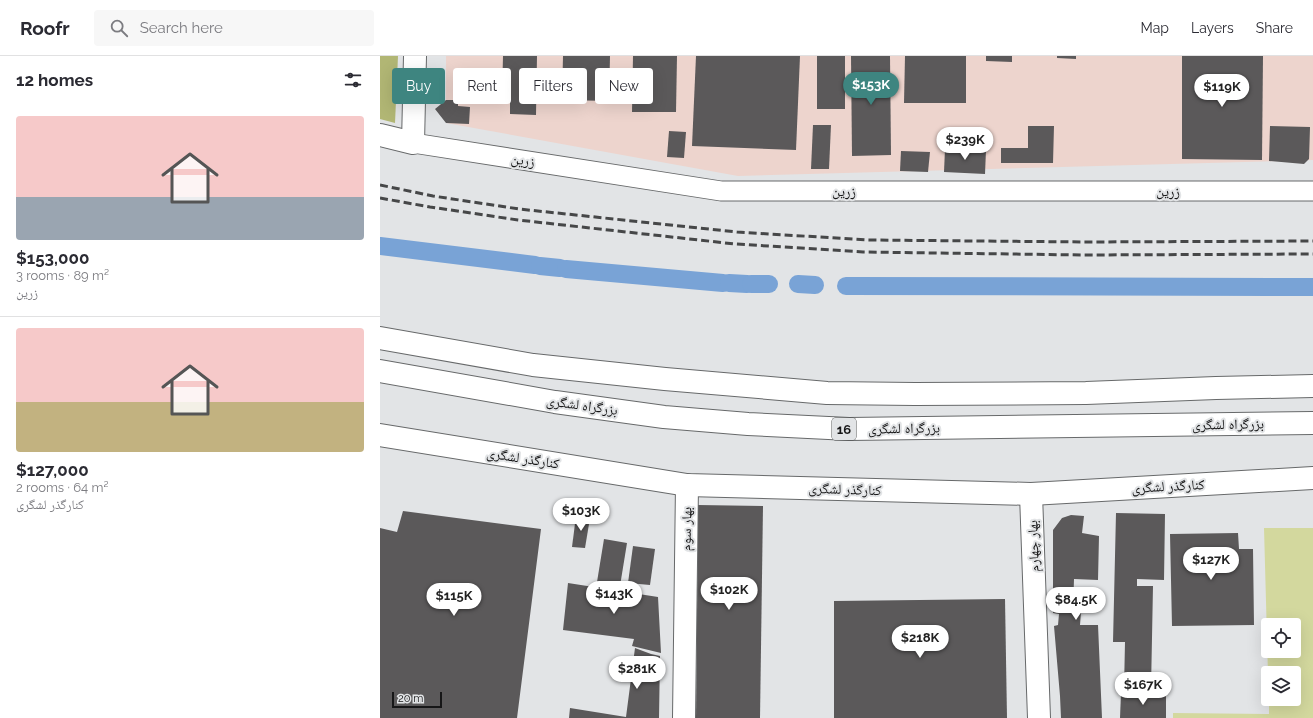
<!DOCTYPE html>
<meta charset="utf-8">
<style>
:root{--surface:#fff;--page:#f7f7f7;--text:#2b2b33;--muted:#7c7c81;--line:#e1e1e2;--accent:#3e8580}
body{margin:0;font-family:Raleway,"Noto Naskh Arabic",sans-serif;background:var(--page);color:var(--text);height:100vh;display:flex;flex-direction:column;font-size:15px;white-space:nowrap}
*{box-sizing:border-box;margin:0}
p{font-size:13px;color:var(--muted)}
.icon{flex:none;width:22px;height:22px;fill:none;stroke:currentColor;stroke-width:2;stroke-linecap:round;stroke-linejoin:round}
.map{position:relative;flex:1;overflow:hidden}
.details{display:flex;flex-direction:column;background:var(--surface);width:380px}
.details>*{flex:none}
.hud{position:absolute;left:12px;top:12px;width:380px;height:36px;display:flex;gap:8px}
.buttons{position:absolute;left:881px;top:562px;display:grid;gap:8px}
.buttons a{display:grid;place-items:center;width:40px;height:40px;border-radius:4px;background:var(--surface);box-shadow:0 4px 16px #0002;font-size:20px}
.scale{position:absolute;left:12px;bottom:10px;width:50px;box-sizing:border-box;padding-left:4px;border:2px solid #161617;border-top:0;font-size:11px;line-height:14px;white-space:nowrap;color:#161617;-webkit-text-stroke:3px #e2e4e6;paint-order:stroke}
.price{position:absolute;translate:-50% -34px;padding:0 9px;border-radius:14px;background:#fff;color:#222;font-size:13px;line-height:26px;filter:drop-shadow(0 1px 2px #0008)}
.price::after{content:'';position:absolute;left:50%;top:24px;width:12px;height:9px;margin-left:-6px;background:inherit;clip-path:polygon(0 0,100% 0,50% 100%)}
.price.on{background:var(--accent);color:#fff}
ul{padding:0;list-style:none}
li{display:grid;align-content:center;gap:8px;height:212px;padding:0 16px}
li+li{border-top:1px solid var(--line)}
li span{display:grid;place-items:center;height:124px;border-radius:4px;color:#555}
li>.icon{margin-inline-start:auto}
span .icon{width:72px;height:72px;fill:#fffc;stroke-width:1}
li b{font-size:17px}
h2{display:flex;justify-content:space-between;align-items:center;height:48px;padding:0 16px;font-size:17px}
.pill{padding:0 14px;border-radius:4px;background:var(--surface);box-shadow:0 4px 16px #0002;font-size:14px;line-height:36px}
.pill.on{background:var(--accent);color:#fff}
header{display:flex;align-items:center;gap:24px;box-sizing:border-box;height:56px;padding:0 20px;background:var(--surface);border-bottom:1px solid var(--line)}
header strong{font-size:19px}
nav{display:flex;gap:22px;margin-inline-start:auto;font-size:14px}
.search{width:280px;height:36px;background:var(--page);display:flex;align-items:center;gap:10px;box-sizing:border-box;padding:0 14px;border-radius:4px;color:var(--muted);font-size:15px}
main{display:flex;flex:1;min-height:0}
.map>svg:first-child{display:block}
</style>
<header>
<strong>Roofr</strong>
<div class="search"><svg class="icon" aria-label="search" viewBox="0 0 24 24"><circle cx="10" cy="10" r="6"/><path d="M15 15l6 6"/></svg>Search here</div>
<nav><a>Map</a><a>Layers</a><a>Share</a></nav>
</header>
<main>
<section class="details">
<h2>12 homes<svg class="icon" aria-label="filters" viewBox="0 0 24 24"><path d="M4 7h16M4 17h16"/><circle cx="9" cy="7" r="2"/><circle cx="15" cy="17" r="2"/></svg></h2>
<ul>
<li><span style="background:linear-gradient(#f6c9c9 65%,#9aa5b1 0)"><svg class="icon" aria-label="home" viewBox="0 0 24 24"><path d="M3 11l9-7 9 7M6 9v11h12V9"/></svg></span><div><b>$153,000</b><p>3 rooms · 89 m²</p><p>زرین</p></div></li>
<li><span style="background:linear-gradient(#f6c9c9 60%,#c2b280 0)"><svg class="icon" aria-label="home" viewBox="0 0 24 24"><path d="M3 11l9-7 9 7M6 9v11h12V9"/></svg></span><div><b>$127,000</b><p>2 rooms · 64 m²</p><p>کنارگذر لشگری</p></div></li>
</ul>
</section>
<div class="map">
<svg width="933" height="662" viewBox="0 0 933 662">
<rect width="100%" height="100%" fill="#e2e4e6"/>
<polygon fill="#edd4cd" points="66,0 933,0 933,104 358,120 66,67"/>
<path fill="#d3d89e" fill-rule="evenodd" d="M884,472H933V662H793V657L889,658V643H914V617H888V619ZM888,569H914V595H888Z"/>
<polygon fill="#b1b674" points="0,0 18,0 15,67 0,63"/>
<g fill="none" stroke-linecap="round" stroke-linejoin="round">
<g stroke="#79a3d6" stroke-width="18">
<polyline points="0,190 155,209"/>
<polyline points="160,210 180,212"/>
<polyline points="186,213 343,227"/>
<polyline points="349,227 367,228"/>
<polyline points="371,228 389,228"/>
<polyline points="418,228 435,229"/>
<polyline points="466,230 933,231"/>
</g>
</g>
<g fill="#5b595a">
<polygon points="123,0 157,0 156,59 130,58 130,40 122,40"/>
<polygon points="183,0 230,0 229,45 182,44"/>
<polygon points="253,0 297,0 296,56 252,56"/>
<polygon points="316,0 420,0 416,94 312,90"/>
<rect x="437" y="0" width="28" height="53"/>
<polygon points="471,0 510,0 511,99 472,100"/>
<polygon points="525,0 586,0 586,47 524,47"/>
<polygon points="606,0 632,0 632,6 606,5"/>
<polygon points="677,0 696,0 696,3 677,2"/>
<polygon points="802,0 883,0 882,104 802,103"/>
<polygon points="66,44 78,44 78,50 90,51 89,68 66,67 55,53"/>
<polygon points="433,69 451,69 449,113 431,113"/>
<polygon points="648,70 674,70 673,107 621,107 621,92 648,92"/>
<polygon points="890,70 930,71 929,103 924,108 889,105"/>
<polygon points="289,75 306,76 304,102 287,101"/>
<polygon points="565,93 606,94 605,118 564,116"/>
<polygon points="521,95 550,96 548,116 520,115"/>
<polygon points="318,449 383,450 380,662 316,662"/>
<polygon points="23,455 161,473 137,662 0,662 0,472 17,476"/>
<polygon points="736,457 785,458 784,524 757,523 757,530 773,530 771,633 744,633 745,586 733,586"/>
<polygon points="691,459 704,460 702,477 719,480 718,524 694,523 693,555 701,556 700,569 718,569 722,662 681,662 680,640 674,570 678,569 679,558 673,557 673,474 682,462"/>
<polygon points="196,460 210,462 205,492 192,491"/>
<polygon points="858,477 859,493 873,493 874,569 792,570 790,478"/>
<polygon points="224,483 247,487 240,530 217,526"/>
<polygon points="253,490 275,493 270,529 248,527"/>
<polygon points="188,527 278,541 281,597 252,590 254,583 183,574"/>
<polygon points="625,543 627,662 454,662 454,545"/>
<polygon points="255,592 271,598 280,600 279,662 189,662 190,652 246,661"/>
<polygon points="741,637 786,638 786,662 740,662"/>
</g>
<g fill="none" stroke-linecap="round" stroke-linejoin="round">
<g stroke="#67696a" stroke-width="21">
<polyline id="minor" points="33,87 341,135 933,135"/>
</g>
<g stroke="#67696a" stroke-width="24">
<g id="tertiary">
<polyline points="0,79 33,87 35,0"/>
<polyline points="651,438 659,662"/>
<polyline points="304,662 307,429"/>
</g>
</g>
<g stroke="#67696a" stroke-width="24">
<polyline id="primary" points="0,379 307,429 651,438 933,422"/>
</g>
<g stroke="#67696a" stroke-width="24">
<g id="trunk">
<polyline points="0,282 153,309 285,323 447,337 535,338 706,337 836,332 933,330"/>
<polyline points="0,315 175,346 284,361 368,368 469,373 933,367"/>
</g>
</g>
<use href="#minor" stroke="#fff" stroke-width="19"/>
<use href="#tertiary" stroke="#fff" stroke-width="22"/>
<use href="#primary" stroke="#fff" stroke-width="22"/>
<use href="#trunk" stroke="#fff" stroke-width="22"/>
<g stroke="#464748" stroke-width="3" stroke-dasharray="8 4" stroke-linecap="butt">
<polyline points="0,129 53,140 139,153 357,176 488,184 708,186 933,185"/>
<polyline points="0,142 50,151 138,164 355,188 483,196 704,199 933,198"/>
</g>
</g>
<g text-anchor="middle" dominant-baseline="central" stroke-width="4" stroke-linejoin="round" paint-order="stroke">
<rect fill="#e2e4e6" stroke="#535455" stroke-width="1" x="452" y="362" width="24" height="22" rx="3"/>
<g font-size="13" font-weight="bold" fill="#161617">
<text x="464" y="373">16</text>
</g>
<g font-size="14" fill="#161617" stroke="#e2e4e6">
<text transform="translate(143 104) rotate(9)">زرین</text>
<text x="464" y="135">زرین</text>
<text x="788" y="135">زرین</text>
<text transform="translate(202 349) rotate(8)">بزرگراه لشگری</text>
<text transform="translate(848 368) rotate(-1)">بزرگراه لشگری</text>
<text transform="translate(524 372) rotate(-1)">بزرگراه لشگری</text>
<text transform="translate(143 402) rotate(9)">کنارگذر لشگری</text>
<text transform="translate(788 430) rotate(-3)">کنارگذر لشگری</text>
<text transform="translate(465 433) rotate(2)">کنارگذر لشگری</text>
<text transform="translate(306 473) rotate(-89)">بهار سوم</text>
<text transform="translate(653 490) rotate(-92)">بهار چهارم</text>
</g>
</g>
</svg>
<div class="buttons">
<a><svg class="icon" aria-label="locate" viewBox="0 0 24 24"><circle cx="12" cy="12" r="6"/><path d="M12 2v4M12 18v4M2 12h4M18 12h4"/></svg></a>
<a><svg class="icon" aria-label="layers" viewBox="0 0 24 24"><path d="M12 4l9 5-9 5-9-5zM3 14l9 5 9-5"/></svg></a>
</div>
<div class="scale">20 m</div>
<b class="price on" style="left:491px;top:50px">$153K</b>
<b class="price" style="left:842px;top:52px">$119K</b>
<b class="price" style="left:585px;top:105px">$239K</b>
<b class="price" style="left:201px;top:476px">$103K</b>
<b class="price" style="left:831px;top:525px">$127K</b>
<b class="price" style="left:349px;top:555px">$102K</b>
<b class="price" style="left:234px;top:559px">$143K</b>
<b class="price" style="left:74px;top:561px">$115K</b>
<b class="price" style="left:696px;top:565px">$84.5K</b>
<b class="price" style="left:540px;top:603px">$218K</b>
<b class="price" style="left:257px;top:634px">$281K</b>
<b class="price" style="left:763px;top:650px">$167K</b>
<div class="hud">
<a class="pill on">Buy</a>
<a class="pill">Rent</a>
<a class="pill">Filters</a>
<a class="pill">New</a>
</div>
</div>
</main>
